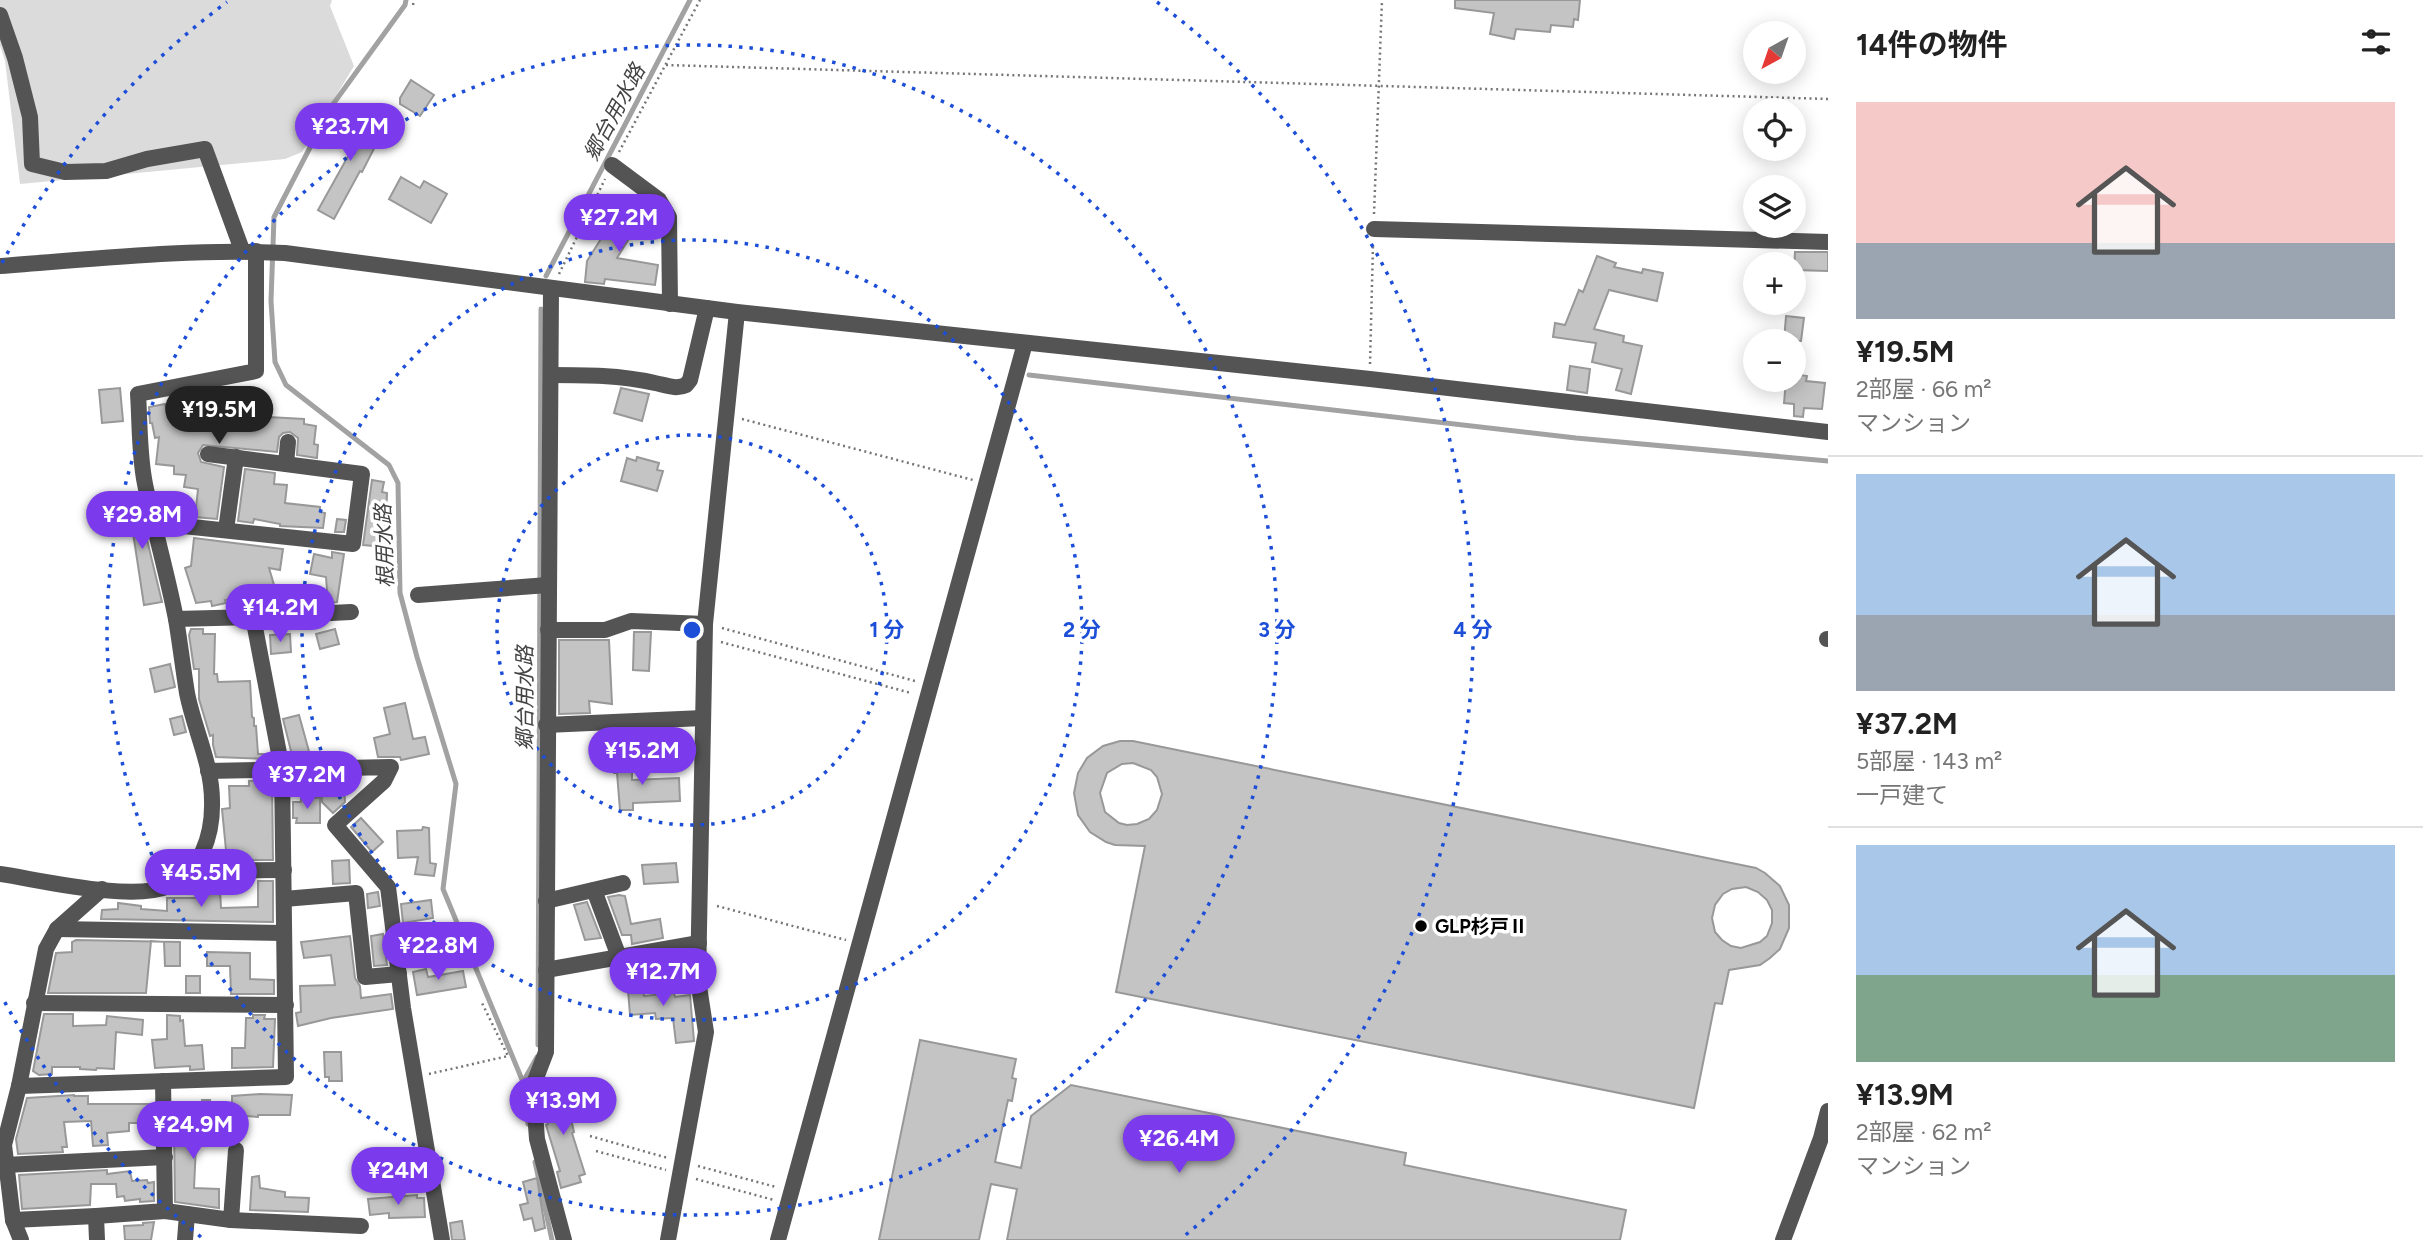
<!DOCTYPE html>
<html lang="ja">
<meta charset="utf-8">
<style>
:root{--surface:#fff;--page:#f6f6f6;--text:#222;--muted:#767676;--line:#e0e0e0;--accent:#7c3aed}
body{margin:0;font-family:Figtree,"Noto Sans JP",sans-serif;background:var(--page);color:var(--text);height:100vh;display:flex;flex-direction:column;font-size:26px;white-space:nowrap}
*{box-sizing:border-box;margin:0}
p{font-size:23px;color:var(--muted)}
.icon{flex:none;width:38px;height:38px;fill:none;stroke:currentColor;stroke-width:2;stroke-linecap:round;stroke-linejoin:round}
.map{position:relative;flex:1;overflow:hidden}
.side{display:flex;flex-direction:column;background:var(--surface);width:595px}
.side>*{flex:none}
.needle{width:46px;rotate:220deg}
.fabs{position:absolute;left:1743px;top:21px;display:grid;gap:14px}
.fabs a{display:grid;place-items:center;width:63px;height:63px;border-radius:50%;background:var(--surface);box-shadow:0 4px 18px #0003;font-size:35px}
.price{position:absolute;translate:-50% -60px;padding:0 16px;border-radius:24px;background:var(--accent);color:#fff;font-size:23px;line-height:46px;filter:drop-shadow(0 2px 4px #0008)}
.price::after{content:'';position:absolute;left:50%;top:42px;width:21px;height:16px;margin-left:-10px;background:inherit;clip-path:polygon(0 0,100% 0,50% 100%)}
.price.active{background:#222;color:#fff}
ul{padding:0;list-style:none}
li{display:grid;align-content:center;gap:14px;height:371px;padding:0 28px}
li+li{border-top:2px solid var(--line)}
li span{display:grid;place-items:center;height:217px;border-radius:0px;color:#555}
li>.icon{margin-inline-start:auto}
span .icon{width:126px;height:126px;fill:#fffc;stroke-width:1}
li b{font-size:30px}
h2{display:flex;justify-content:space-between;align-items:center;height:84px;padding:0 28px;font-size:30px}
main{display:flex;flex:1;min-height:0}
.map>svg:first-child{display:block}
</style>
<main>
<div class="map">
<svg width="1828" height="1240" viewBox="0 0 1828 1240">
<rect width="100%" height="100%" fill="#fff"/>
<polygon fill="#dbdbdb" points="0,0 332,0 330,6 354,66 302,152 285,159 20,184 5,61 0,46"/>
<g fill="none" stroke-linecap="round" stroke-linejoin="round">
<g stroke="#a2a2a2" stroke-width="5">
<polyline points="406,0 405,5 331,107 274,217 271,301 275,362 286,385 389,465 398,483 400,593 417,657 456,784 443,889 523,1082 528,1124"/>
<polyline points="546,276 690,0"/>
<polyline points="1029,375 1576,438 1828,461"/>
<polyline points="538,1045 541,309"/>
<polyline points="523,1082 537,1057"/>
<polyline points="535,1162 552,1240"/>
</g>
</g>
<g fill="#c4c4c4" stroke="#989898" stroke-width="2" fill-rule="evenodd">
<polygon points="1455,0 1580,0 1578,20 1574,19 1573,27 1551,25 1550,32 1516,29 1514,39 1490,34 1494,13 1455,8"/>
<polygon points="411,80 434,95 420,116 400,104 400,98"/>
<polygon points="347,112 381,135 362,172 360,171 334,219 318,210 356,142 336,129"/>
<polygon points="401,177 420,188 424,181 447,194 431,223 389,199"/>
<polygon points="623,204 643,216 617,258 658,265 655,285 605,279 604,284 585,282 587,261"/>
<polygon points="1795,252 1828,252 1828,271 1794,270"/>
<polygon points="1597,256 1616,263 1614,267 1642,273 1643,269 1663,273 1657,301 1609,290 1594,329 1624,336 1623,342 1642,346 1631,394 1616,390 1622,369 1592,362 1596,343 1553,337 1555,323 1565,325 1579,290 1583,292"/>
<polygon points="1786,316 1804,318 1801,341 1784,341"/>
<polygon points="1570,366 1590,369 1587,393 1567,390"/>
<polygon points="1794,374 1807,376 1806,381 1825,383 1822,409 1804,408 1803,417 1794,416 1794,404 1784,403 1786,380 1794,381"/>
<polygon points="120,388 123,421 102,423 99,390"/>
<polygon points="621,388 649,394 642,421 614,413"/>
<polygon points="165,404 168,418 207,411 229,413 230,415 304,419 304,424 316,426 314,444 318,445 317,458 297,455 298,438 290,432 283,433 279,437 277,452 203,445 198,453 201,462 224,467 217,519 195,517 198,489 184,487 186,475 174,474 174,466 156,464 159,437 155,438 152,423 150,423 149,407"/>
<polygon points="637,457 659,463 657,470 663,471 657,491 621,481 627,458 636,461"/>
<polygon points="245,469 275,473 274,484 287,485 285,503 320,507 320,512 325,513 323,528 280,526 280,524 254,519 253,523 238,521"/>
<polygon points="372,480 384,482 382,492 387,493 385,547 363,545"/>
<polygon points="136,494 162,602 144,605 132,526 127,527 120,498"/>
<polygon points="337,519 346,520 344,532 335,532"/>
<polygon points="194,538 283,549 280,570 269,568 280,605 256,606 255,596 225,600 226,603 212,606 211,601 196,603 185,568 191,566"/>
<polygon points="332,552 344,554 337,602 328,603 326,577 310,574 314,554 332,558"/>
<polygon points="191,629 203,629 203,634 215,634 214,674 217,674 218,682 250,681 252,717 254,718 254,726 256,726 258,754 267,754 267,759 216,757 213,745 213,735 210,736 199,699 199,669 194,669 189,635"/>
<polygon points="335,629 339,644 320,649 316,634"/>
<polygon points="634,632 651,632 649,671 633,670"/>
<polygon points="290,634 291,652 271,654 270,635"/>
<polygon points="559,640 609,640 612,704 589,701 590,713 559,714"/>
<polygon points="170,664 175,687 155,692 150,669"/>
<polygon points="405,703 413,739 425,737 429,754 401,760 400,757 378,757 374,738 390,734 384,708"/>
<polygon points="299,715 310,755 293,759 283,719"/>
<polygon points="182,716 186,732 174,735 170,719"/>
<path d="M1120,741H1133L1756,868L1765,873L1780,886L1789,905V928L1780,949L1770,958L1760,965L1729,970L1722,1004L1715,1003L1694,1108L1116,992L1145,846L1115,845L1106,842L1090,832L1078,815L1074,793L1078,773L1087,758L1103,746ZM1133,763L1151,770L1157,777L1162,794L1157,810L1149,819L1137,824L1127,825L1119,823L1105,812L1100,793L1107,773L1122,764ZM1746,887L1758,892L1767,900L1772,910V923L1767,936L1760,942L1741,948L1731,946L1722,940L1715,932L1712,918L1715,905L1723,894L1732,889Z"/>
<polygon points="614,756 632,757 632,780 679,778 680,801 633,803 633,810 620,810 617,773 614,773"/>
<polygon points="272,780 273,860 221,860 221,850 226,850 222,809 230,808 229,786 249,786 249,781"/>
<polygon points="326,784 344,784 345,802 333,813 322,802 322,790 326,790"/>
<polygon points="301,798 320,798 320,823 296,823 297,818 293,818 293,802 301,802"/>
<polygon points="361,818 383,842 372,852 351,827"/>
<polygon points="423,827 429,828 430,863 436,864 434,876 415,874 418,857 398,858 397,831 422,830"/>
<polygon points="349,860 350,883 333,884 332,861"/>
<polygon points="676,863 678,882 644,884 642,865"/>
<polygon points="258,881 273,881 273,922 101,919 102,910 118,909 118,903 141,906 141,909 167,911 167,898 204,898 204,890 220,890 221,908 258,907"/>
<polygon points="378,892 380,906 368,908 367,894"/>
<polygon points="619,895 625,896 631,924 660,919 663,938 632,944 631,935 622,935 608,897"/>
<polygon points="431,900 433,918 403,923 401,904"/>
<polygon points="587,902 601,938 585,940 574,905"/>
<polygon points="383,934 387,965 374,966 371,936"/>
<polygon points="350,936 355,978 360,986 361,998 391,994 393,1009 331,1018 298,1026 296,1013 301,1012 300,986 335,985 331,955 304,958 301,942"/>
<polygon points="76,940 180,942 180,966 165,966 164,942 151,941 146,993 48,993 56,953 72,952 72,942"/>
<polygon points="207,952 250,953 250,979 274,980 274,994 231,994 230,966 207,966"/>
<polygon points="426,969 428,977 463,971 466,987 417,995 413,972"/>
<rect x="186" y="976" width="14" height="17"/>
<polygon points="642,976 644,996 674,993 675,997 690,995 694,1041 676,1043 673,1018 656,1019 655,1013 630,1015 627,977"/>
<polygon points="44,1014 73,1014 73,1026 106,1025 107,1016 143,1020 142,1035 116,1032 114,1069 97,1068 96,1070 80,1069 80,1067 52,1067 52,1074 39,1075 33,1071"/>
<polygon points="167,1015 180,1016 180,1021 183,1020 185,1046 202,1045 204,1069 190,1070 190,1066 155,1068 152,1040 167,1039"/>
<polygon points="253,1015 265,1015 264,1019 275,1019 273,1067 232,1068 232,1048 245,1048 246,1018 253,1018"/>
<polygon points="920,1040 1016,1059 1012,1078 1016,1079 1012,1101 1008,1100 995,1162 1021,1168 1031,1116 1071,1085 1406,1153 1404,1165 1626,1210 1620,1240 1007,1240 1017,1189 991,1184 979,1240 879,1240"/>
<polygon points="324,1052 341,1052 342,1081 329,1081 329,1077 325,1077"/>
<polygon points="558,1082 570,1115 574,1132 572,1133 585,1174 579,1176 581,1182 561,1188 557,1172 560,1171 546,1125 548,1124 545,1106 549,1105 544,1088"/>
<polygon points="260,1094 292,1095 290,1115 258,1115 258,1117 232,1115 232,1096"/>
<polygon points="74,1095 74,1096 88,1096 88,1104 150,1104 150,1109 153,1109 153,1123 129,1123 129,1131 107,1133 108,1145 93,1146 91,1121 64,1122 67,1147 62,1147 63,1152 18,1154 16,1139 27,1098"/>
<polygon points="202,1100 210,1100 214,1145 196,1145 194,1188 219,1189 219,1208 175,1202 174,1125 201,1126"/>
<polygon points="107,1170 107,1174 130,1171 132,1181 147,1180 148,1183 154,1182 154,1201 140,1202 140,1199 125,1201 124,1196 117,1197 116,1184 91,1184 90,1205 22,1209 19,1175"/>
<polygon points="259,1176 260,1188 285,1192 285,1197 309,1198 308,1212 250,1210 252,1177"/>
<polygon points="537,1178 545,1228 535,1231 532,1218 524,1220 520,1205 528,1203 523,1182"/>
<polygon points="417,1195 417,1198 424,1198 425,1217 389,1218 389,1213 370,1215 368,1199"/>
<polygon points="462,1221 465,1240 452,1240 450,1223"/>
<polygon points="154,1222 151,1240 125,1240 124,1226 143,1225 143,1223"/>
</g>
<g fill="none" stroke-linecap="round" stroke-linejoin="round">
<g stroke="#767676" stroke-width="2.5" stroke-dasharray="2 3.5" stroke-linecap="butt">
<polyline points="413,5 414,0"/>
<polyline points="666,65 1828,99"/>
<polyline points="619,152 700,0"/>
<polyline points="1374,214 1382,0"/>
<polyline points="559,274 605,179"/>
<polyline points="1370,364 1373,245"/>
<polyline points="742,419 973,480"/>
<polyline points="722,628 915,681"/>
<polyline points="721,642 911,693"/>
<polyline points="717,906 846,940"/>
<polyline points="429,1074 508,1056 482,1003"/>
<polyline points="590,1136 668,1158"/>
<polyline points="596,1151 666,1170"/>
<polyline points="698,1166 776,1187"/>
<polyline points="696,1179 774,1200"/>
</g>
<g stroke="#545454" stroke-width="16">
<polyline points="0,15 15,58 30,117 32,164 65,172 106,171 147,159 205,149 242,250"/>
<polyline points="612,165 659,200 669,217 670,304"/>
<polyline points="1374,229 1828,242"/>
<path d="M0,266C95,259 190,248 285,253L737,312L1370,379L1828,432"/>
<polyline points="551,289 546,1052 533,1086 537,1139 564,1240"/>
<path d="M551,375C586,375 620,375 655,383C665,385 676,390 686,385L690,380L707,308"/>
<polyline points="286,464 288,442"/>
<polyline points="155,523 353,544 362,474 208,454"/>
<polyline points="226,530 236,457"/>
<polyline points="418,595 548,585"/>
<polyline points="253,617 351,612"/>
<polyline points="548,630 605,630 631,621 705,624"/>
<polyline points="1827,639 1828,639"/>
<polyline points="546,725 703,718"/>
<polyline points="208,771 391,767 384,781 335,825 388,887 403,1008 442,1240"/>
<polyline points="191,871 284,870"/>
<path d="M0,874C41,880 132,902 169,886C201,873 213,834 212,801C212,764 194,729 187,693C183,668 180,643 176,619C167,573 154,529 145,484C139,455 140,423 138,394L256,371V251"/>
<polyline points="594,890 619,957"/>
<polyline points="284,899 356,893 365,977 399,974"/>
<polyline points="546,901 623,883"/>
<polyline points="57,929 284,933"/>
<polyline points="546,970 699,943"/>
<polyline points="34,1003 286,1005"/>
<polyline points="19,1086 286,1077 282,769 253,617 176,619"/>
<polyline points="5,1165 165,1157"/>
<polyline points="165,1211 231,1220 361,1226"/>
<polyline points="13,1220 96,1216"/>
<polyline points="231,1220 236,1150"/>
<polyline points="21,1240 13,1220 4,1145 19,1086 46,949 57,929 102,889"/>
<polyline points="97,1240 96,1216 165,1211 163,1081"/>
<polyline points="185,1240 187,1214"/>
<polyline points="668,1240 706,1032 698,980 705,624 737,312"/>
<polyline points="778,1240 1025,343"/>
<polyline points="1783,1240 1821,1138 1828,1111"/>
</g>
</g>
<g fill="none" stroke="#1d4ed8" stroke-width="3.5" stroke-dasharray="3.5 7">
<circle cx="692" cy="630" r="195"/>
<circle cx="692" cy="630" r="390"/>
<circle cx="692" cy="630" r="585"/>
<path d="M201 1237A781 781 0 0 1 2 997M2 263A781 781 0 0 1 227 2M1157 2A781 781 0 0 1 1183 1237"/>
</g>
<circle fill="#000" stroke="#fff" stroke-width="2.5" cx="1421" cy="926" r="7"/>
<g text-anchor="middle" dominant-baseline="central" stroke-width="7" stroke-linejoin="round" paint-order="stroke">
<g font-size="19" font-weight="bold" fill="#000" stroke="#fff" text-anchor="start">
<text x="1435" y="926">GLP杉戸Ⅱ</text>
</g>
<g font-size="21" font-style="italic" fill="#434343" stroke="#fff">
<text transform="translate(614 112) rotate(-62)">郷台用水路</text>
<text transform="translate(384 546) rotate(-92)">根用水路</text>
<text transform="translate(524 698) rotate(-90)">郷台用水路</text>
</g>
</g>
<circle cx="692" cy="630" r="10" fill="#1d4ed8" stroke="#fff" stroke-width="3.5"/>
<g font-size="21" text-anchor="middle" font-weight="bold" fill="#1d4ed8" stroke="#fff" stroke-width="7" stroke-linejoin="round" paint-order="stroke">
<text x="887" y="637">1 分</text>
<text x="1082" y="637">2 分</text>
<text x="1277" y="637">3 分</text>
<text x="1473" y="637">4 分</text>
</g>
</svg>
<div class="fabs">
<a><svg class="needle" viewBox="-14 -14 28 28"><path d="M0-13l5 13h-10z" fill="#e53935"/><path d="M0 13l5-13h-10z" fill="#767676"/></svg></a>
<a><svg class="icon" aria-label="locate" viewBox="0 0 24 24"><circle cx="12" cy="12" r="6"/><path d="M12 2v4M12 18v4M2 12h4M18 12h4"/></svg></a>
<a><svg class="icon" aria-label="layers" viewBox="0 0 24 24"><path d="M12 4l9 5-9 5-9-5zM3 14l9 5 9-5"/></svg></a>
<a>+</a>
<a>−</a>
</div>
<b class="price" style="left:350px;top:163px">¥23.7M</b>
<b class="price" style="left:619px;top:254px">¥27.2M</b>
<b class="price active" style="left:219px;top:446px">¥19.5M</b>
<b class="price" style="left:142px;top:551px">¥29.8M</b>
<b class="price" style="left:280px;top:644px">¥14.2M</b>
<b class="price" style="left:642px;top:787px">¥15.2M</b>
<b class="price" style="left:307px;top:811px">¥37.2M</b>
<b class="price" style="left:201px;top:909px">¥45.5M</b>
<b class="price" style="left:438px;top:982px">¥22.8M</b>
<b class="price" style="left:663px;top:1008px">¥12.7M</b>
<b class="price" style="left:563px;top:1137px">¥13.9M</b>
<b class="price" style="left:193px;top:1161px">¥24.9M</b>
<b class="price" style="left:1179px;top:1175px">¥26.4M</b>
<b class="price" style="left:398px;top:1207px">¥24M</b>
</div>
<section class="side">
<h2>14件の物件<svg class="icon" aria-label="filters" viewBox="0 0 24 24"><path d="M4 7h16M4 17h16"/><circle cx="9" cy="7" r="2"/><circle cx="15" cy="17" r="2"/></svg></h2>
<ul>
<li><span style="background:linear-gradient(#f6c9c9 65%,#9aa5b1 0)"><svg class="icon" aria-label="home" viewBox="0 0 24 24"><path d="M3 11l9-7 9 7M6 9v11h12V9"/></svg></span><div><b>¥19.5M</b><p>2部屋 · 66 m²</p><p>マンション</p></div></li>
<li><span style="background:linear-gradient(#a9c7e8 65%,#9aa5b1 0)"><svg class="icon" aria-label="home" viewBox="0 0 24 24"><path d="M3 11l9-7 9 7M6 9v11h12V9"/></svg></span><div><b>¥37.2M</b><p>5部屋 · 143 m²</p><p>一戸建て</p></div></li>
<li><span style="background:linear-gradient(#a9c7e8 60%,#7fa58c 0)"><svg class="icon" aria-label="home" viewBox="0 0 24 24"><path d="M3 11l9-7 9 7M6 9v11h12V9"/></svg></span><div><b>¥13.9M</b><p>2部屋 · 62 m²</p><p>マンション</p></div></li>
</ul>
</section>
</main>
